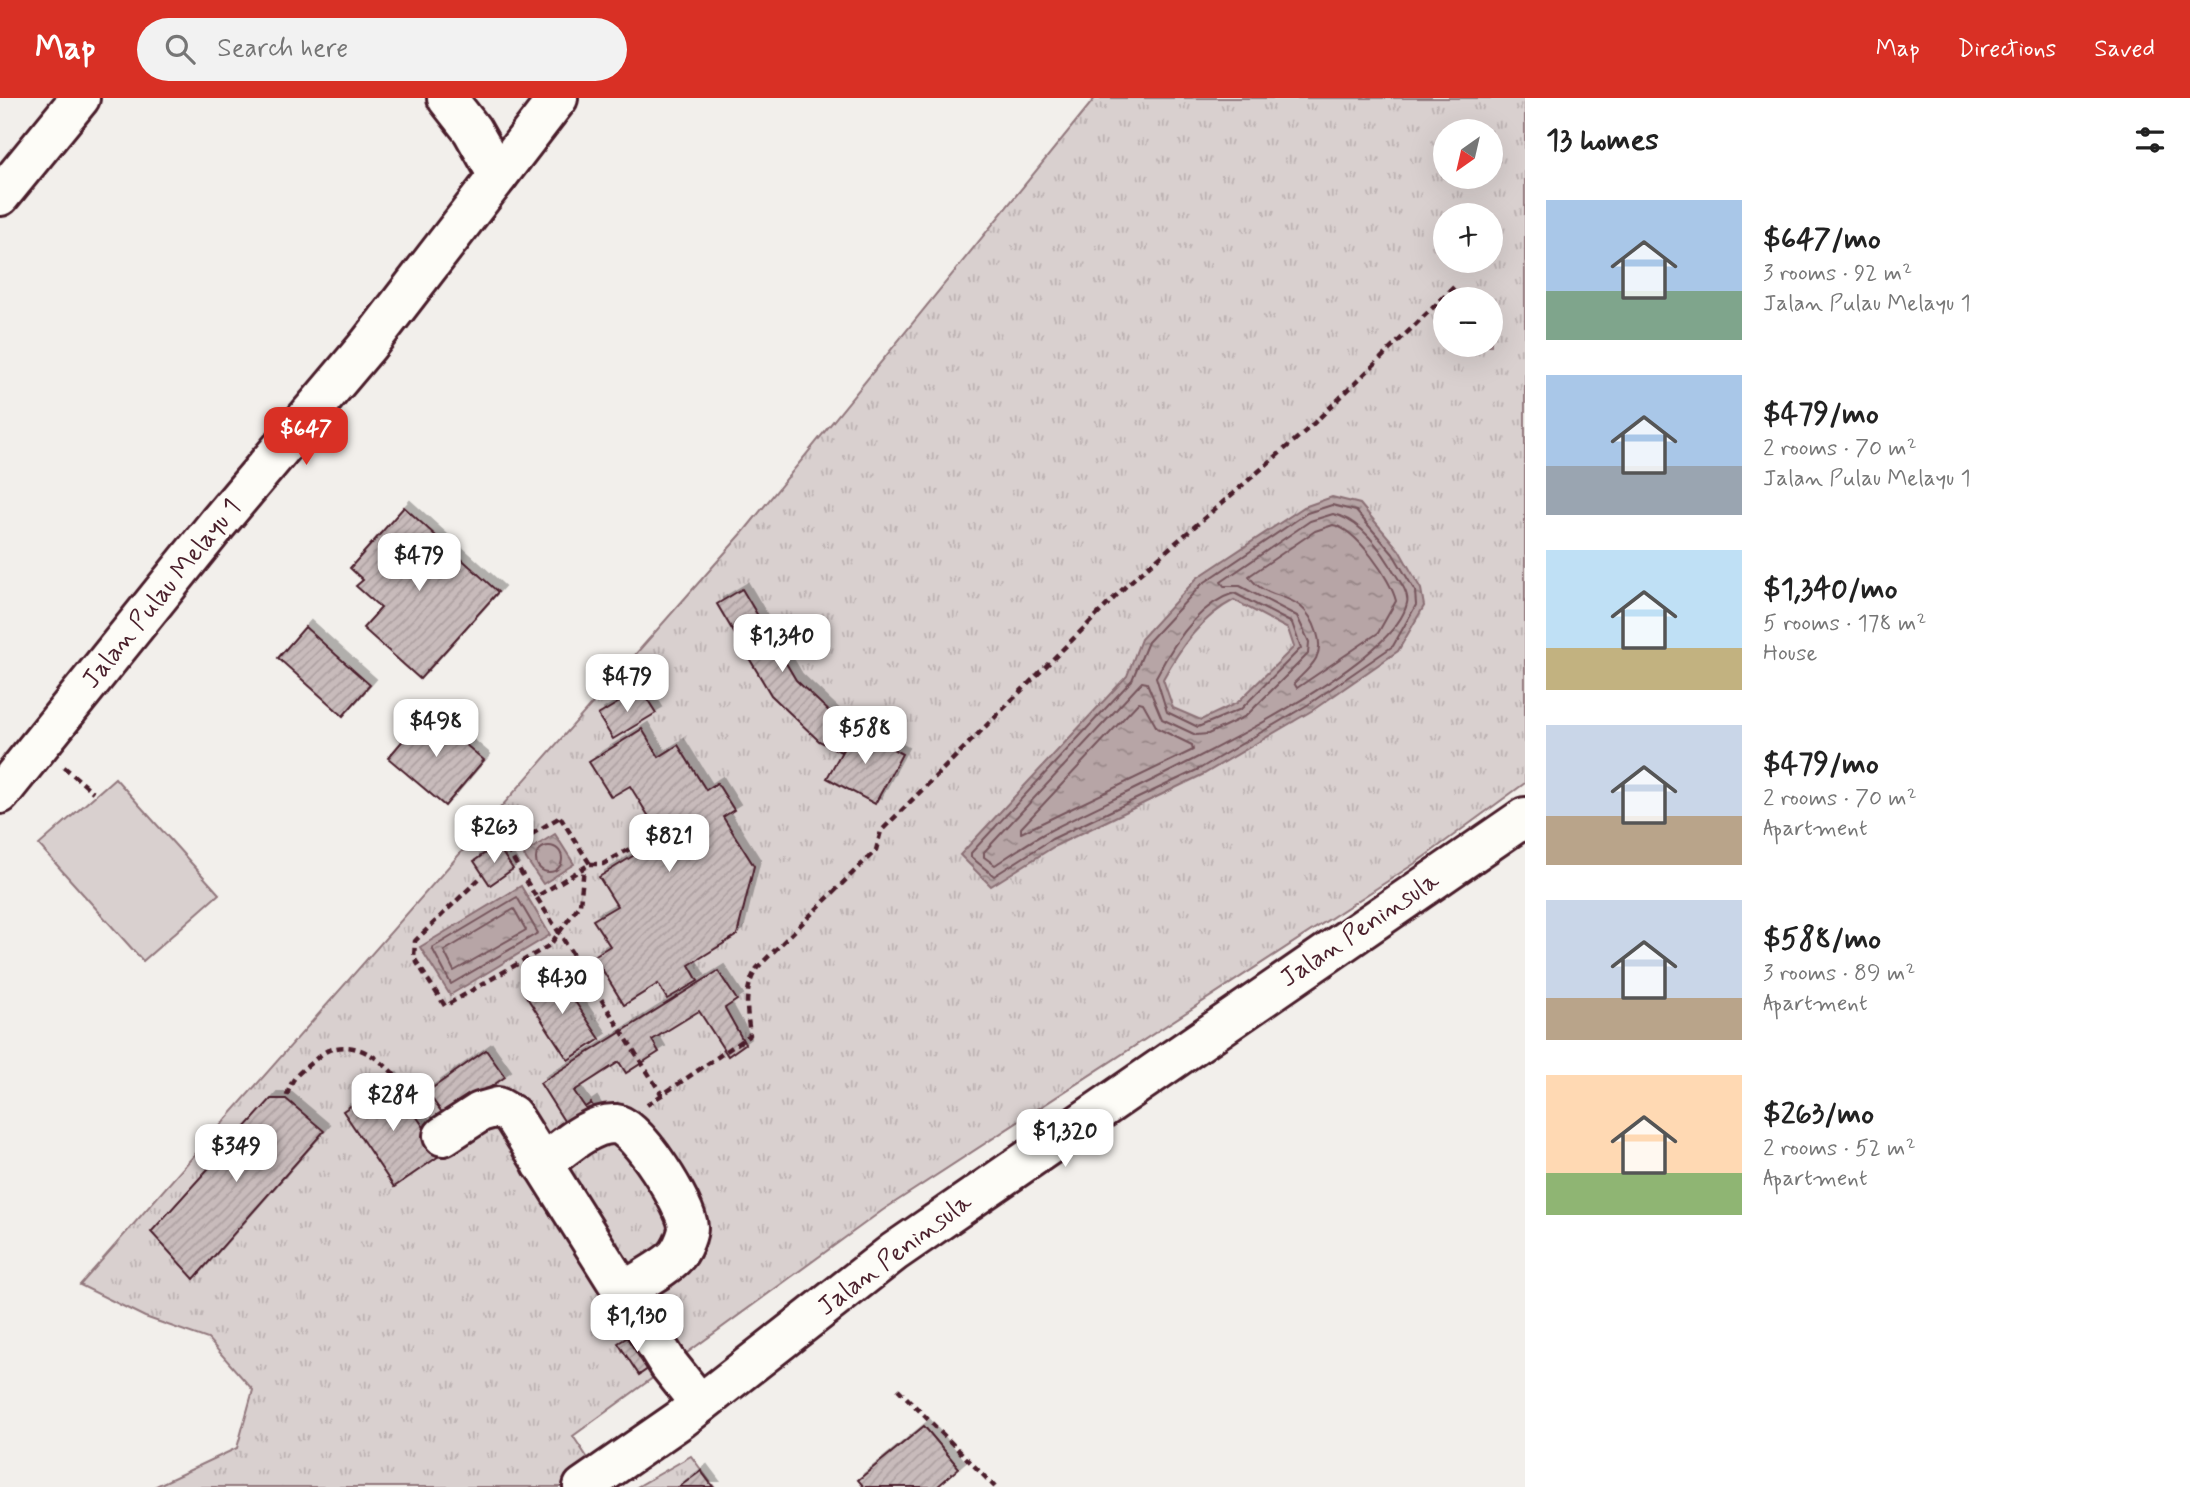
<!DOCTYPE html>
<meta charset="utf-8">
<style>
:root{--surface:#fff;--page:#f2f2f2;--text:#222;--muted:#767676;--accent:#d93025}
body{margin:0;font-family:Mynerve,sans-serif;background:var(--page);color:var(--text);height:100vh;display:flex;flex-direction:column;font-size:26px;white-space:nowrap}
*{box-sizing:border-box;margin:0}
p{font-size:23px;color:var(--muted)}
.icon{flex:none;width:38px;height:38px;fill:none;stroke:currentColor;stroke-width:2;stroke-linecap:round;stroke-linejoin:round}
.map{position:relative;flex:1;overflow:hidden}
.drawer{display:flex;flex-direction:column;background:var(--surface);width:665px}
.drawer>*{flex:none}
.needle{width:46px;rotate:214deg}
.controls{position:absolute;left:1433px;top:21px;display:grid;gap:14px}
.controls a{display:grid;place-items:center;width:70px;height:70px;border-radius:50%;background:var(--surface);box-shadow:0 7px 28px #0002;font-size:35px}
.price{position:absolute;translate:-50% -60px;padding:0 16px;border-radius:14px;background:#fff;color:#222;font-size:23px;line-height:46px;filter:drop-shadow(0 2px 4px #0008)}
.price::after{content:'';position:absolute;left:50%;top:42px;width:21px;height:16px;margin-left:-10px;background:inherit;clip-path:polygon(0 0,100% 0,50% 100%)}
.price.on{background:var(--accent);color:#fff}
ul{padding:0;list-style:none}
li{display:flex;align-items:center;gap:21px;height:175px;padding:0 21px}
li span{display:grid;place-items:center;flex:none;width:196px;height:140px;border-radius:0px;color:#555}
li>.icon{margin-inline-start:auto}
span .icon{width:84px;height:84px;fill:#fffc;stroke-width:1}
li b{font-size:30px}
h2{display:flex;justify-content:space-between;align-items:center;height:84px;padding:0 21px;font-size:30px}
header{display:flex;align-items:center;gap:42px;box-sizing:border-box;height:98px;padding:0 35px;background:var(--accent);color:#fff}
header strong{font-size:33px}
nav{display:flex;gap:38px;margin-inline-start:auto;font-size:24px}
.search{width:490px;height:63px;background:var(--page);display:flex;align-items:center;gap:18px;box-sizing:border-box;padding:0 24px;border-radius:38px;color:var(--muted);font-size:26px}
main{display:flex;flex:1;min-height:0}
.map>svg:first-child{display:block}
</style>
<header>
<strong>Map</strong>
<div class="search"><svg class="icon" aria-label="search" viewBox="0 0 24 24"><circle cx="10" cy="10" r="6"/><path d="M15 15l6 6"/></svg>Search here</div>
<nav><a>Map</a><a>Directions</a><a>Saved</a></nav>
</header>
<main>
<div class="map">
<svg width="1525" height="1389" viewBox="0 0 1525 1389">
<defs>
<pattern id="grass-tufts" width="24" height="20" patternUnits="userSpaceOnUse" patternTransform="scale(1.75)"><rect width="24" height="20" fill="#d9d0cf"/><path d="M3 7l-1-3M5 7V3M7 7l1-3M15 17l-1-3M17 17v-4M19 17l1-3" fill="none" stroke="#bcb2b2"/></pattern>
<pattern id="water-ripples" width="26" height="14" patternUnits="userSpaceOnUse" patternTransform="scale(1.75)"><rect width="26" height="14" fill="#b7a5a6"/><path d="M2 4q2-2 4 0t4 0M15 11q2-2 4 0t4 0" fill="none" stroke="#978687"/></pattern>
<pattern id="building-hatch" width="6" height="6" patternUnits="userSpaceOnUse" patternTransform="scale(1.75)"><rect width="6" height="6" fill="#c8bbbb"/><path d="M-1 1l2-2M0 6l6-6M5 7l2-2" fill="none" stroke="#ada0a1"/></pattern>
<filter id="shadow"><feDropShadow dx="6" dy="-6" stdDeviation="0" flood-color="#0004"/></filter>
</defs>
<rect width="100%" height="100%" fill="#f2efeb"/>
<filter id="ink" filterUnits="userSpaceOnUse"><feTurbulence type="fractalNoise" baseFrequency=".0143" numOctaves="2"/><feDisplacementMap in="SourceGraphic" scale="14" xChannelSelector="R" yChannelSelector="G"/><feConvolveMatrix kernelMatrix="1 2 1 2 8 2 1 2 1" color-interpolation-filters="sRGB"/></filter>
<g filter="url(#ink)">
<g fill="url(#grass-tufts)" stroke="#92787d" stroke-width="2" fill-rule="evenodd">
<path d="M1095,0H1525V685L1417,764L883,1112L573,1338L607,1389H154L237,1350L253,1292L208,1241L145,1219L80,1187L745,432ZM1446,33H1491V79H1446ZM1446,117H1491V163H1446ZM1446,201H1491V247H1446Z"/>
<polygon points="691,1358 714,1389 637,1389"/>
</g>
<polygon fill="#d9d0cf" stroke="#92787d" stroke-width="2" points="115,680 219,796 143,863 39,747"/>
<g fill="url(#water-ripples)" stroke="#8b6f75" stroke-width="2" fill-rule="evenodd">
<path d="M1332,399L1360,406L1399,452L1421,491L1424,508L1398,553L1313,612L1204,676L1055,748L991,788L960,757L1127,578L1141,541L1197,480L1304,409ZM1234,502L1288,531L1294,549L1237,605L1201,622L1173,610L1163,581C1180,550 1201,519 1234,502Z"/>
<polygon points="555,736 574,766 543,786 523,756"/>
<polygon points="521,788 550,837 450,897 420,849"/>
</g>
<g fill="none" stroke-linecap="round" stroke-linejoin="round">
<g stroke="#76555c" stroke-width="2">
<polygon points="1332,407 1356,413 1393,456 1415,493 1416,507 1393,548 1309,606 1201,670 1052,741 994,778 971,759 971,755 1132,582 1148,544 1202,486 1307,415"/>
<path d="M1333,416C1357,421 1377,446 1390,467C1395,477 1410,494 1407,505C1393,577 1117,697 1049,733C1030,743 1013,755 995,767L984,759V754L1142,584L1147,585L1162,621L1196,637L1208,636L1246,618L1308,556L1309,544L1297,518L1240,488H1224L1221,484L1310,423Z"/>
<path d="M1333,427C1356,431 1391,481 1396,503L1378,535L1297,590L1294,585C1310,569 1325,559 1317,535C1302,488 1268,507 1249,478L1315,433Z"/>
<path d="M1234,495L1292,525L1301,550L1241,611L1198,629L1167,614L1156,579C1172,548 1198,506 1234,495Z"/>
<polygon points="1139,604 1143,605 1157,630 1192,647 1193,652 1021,735 1021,730"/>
<circle cx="549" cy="761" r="13"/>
<polygon points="517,799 538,835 451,886 432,850"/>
<polygon points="514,811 526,832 454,873 444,853"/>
</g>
</g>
<g fill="url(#building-hatch)" stroke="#4a1f2b" stroke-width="2" filter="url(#shadow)">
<polygon points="404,409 498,494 420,581 363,530 381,510 356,488 363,482 350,470"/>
<polygon points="742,491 796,582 834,618 855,630 841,654 819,643 771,597 717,506"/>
<polygon points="305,529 370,587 343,618 278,560"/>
<polygon points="641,591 656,615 613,641 598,617"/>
<polygon points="427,614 484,662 445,708 388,660"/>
<polygon points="855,630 902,656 875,706 827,680"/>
<polygon points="642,631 659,659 678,647 706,692 717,685 734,712 723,719 754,768 737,837 689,867 698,883 667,901 658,886 624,907 594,858 610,848 593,822 617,808 599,779 662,740 630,688 611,699 589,664"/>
<polygon points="497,747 513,771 490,787 474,763"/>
<polygon points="718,873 737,902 725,910 745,946 728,958 699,913 652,942 659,954 626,975 619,964 574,993 585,1009 591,1005 612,1040 578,1061 557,1028 564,1023 540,985"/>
<polygon points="556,875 600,941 568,962 524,895"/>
<polygon points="486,952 505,979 446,1020 427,994"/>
<polygon points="391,981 442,1056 394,1089 343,1013"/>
<polygon points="271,1001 286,1001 324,1033 194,1181 151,1134"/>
<polygon points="635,1235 655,1266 639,1277 618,1245"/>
<polygon points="924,1328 959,1370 937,1389 864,1389 858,1382"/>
<polygon points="701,1373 713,1389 679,1389"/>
</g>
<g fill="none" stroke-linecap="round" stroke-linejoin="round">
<g stroke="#4a1f2b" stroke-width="44">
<g id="minor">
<polyline points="447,0 472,32 498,78"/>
<polyline points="0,98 80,0"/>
<polyline points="0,696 218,425 368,247 558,0"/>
<polyline points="443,1038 480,1014 498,1009 512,1017 669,1267 700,1306"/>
<path d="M542,1066C562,1052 590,1024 616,1026C637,1028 687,1108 688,1129C688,1136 683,1148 679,1154C672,1166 636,1185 622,1194"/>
<polyline points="583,1389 681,1321 894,1154 1525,719"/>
</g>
</g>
<g stroke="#4a1f2b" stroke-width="4.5" stroke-dasharray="7 5" stroke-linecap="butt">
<polyline points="64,669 93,694"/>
<polygon points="560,719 590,766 536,799 507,751"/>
<polyline points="590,766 603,766 647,741"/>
<polyline points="479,781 415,843 414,860 445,908 550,847 580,806 584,770"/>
<polyline points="537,800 662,997"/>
<path d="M287,998C291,981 297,976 311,965C316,961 323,954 329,952C370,937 402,985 423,1012"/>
<path d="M647,1007L750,937C747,913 743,892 757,870L876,752L881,733L1129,485L1309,330L1454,189"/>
<polyline points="898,1291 995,1389"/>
</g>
<use href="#minor" stroke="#fdfcf7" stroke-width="38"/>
</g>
</g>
<g text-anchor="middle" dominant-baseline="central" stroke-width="7" stroke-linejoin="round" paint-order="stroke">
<g font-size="26" fill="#4a1f2b" stroke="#fdfcf7">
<text transform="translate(162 496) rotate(-51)">Jalan Pulau Melayu 1</text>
<text transform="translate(1360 832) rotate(-34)">Jalan Peninsula</text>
<text transform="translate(895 1157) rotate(-37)">Jalan Peninsula</text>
</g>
</g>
</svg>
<div class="controls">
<a><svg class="needle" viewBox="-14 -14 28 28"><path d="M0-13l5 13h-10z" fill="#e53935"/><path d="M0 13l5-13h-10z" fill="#767676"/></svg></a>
<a>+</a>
<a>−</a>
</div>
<b class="price on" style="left:306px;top:369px">$647</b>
<b class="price" style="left:419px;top:495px">$479</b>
<b class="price" style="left:782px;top:576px">$1,340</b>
<b class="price" style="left:627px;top:616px">$479</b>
<b class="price" style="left:436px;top:661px">$498</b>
<b class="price" style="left:865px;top:668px">$588</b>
<b class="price" style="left:494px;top:767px">$263</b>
<b class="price" style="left:669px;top:776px">$821</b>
<b class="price" style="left:562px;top:918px">$430</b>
<b class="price" style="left:393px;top:1035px">$284</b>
<b class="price" style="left:1065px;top:1071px">$1,320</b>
<b class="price" style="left:236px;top:1086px">$349</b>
<b class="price" style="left:637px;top:1256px">$1,130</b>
</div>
<section class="drawer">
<h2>13 homes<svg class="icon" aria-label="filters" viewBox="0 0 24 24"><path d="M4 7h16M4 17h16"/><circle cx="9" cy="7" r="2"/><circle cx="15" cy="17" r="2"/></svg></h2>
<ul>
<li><span style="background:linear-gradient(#a9c7e8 65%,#7fa58c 0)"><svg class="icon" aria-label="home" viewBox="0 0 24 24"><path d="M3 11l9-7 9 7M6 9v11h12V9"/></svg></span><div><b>$647/mo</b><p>3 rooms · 92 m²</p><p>Jalan Pulau Melayu 1</p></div></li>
<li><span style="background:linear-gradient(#a9c7e8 65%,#9aa5b1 0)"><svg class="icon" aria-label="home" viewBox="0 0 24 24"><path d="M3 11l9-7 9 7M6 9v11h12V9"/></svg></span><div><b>$479/mo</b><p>2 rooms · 70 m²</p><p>Jalan Pulau Melayu 1</p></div></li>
<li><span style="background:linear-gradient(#bfe0f5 70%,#c2b280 0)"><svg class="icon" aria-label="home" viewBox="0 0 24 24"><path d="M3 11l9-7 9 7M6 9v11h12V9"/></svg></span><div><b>$1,340/mo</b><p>5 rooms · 178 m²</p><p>House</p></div></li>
<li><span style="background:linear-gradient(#c9d6e8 65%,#b9a48a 0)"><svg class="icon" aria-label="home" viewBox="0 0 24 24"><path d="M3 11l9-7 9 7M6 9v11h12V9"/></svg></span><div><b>$479/mo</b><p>2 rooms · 70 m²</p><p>Apartment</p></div></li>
<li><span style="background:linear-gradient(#c9d6e8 70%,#b9a48a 0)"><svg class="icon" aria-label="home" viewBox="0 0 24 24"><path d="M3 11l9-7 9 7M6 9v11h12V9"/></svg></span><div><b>$588/mo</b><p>3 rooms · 89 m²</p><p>Apartment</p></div></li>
<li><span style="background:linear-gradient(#ffd9b3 70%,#8fb573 0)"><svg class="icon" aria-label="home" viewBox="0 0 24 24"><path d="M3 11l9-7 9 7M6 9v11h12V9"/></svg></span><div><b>$263/mo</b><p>2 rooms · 52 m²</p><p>Apartment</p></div></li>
</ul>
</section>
</main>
